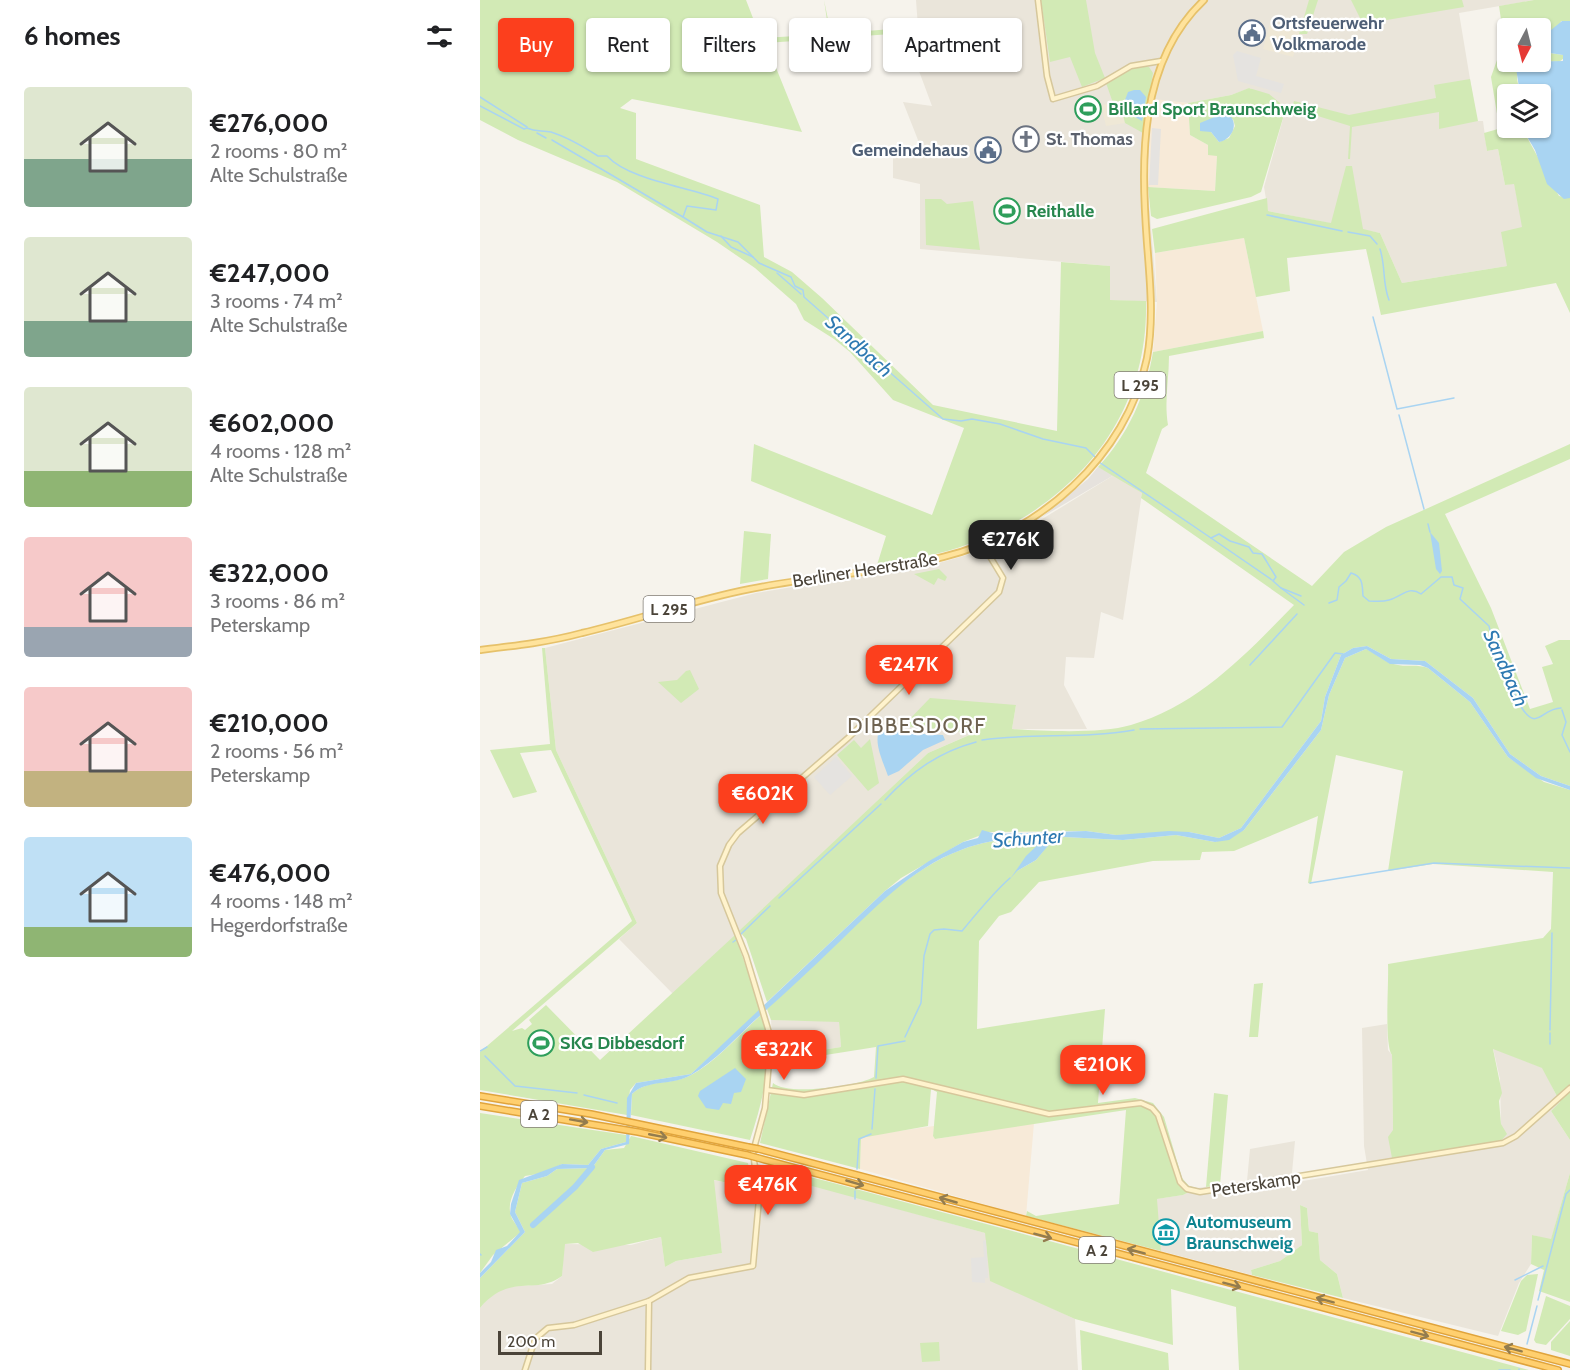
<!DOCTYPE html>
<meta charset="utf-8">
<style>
:root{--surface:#fff;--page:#f2f2f2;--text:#202124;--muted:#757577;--accent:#fc3f1d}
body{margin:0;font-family:Cabin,sans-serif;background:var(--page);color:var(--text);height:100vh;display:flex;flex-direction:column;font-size:22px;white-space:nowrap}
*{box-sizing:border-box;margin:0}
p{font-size:20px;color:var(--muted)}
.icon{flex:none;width:33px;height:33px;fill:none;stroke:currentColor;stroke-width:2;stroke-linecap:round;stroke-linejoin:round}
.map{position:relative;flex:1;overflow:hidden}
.details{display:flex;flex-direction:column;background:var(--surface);width:480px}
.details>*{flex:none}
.hud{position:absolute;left:18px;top:18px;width:570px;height:54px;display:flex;gap:12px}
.needle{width:39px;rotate:187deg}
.controls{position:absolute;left:1017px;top:18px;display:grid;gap:12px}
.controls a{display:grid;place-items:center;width:54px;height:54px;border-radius:6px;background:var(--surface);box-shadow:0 2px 4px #0004;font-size:30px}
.scale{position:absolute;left:18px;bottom:15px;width:104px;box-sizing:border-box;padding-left:6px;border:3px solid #4b4439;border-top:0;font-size:16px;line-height:21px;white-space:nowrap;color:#4b4439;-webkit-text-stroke:4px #fff;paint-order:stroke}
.price{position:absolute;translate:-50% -51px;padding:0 14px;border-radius:12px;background:var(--accent);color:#fff;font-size:20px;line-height:39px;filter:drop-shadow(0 2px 3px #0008)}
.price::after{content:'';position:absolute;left:50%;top:36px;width:18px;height:14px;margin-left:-9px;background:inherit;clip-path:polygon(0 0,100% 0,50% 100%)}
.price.selected{background:#222;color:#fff}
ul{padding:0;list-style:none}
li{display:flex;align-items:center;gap:18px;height:150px;padding:0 24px}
li span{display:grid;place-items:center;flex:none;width:168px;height:120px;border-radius:6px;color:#555}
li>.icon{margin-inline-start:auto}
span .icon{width:72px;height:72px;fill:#fffc;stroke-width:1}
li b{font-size:26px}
h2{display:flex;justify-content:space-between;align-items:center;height:72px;padding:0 24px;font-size:26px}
.pill{padding:0 21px;border-radius:6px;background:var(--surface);box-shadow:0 2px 4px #0004;font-size:21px;line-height:54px}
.pill.selected{background:var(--accent);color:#fff}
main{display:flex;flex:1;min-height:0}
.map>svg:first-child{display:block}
</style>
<main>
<section class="details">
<h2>6 homes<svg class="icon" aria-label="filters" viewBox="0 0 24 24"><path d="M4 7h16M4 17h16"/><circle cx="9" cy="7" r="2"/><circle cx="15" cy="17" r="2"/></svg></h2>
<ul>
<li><span style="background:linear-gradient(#dfe7d0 60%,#7fa58c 0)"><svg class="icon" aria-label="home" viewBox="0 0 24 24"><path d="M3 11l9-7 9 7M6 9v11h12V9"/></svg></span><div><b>€276,000</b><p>2 rooms · 80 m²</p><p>Alte Schulstraße</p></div></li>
<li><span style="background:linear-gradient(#dfe7d0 70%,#7fa58c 0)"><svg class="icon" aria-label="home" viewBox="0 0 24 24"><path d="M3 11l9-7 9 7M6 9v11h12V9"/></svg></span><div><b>€247,000</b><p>3 rooms · 74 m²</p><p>Alte Schulstraße</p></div></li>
<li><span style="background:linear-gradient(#dfe7d0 70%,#8fb573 0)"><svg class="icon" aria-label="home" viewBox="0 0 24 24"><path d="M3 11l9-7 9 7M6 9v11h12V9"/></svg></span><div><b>€602,000</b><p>4 rooms · 128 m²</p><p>Alte Schulstraße</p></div></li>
<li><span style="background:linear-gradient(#f6c9c9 75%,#9aa5b1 0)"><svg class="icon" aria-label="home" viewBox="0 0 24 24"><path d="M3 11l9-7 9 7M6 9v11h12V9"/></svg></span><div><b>€322,000</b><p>3 rooms · 86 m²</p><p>Peterskamp</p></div></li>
<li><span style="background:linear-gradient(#f6c9c9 70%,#c2b280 0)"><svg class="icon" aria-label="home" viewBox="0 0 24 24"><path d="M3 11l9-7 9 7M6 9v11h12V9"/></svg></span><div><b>€210,000</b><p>2 rooms · 56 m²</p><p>Peterskamp</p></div></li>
<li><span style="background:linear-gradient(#bfe0f5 75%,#8fb573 0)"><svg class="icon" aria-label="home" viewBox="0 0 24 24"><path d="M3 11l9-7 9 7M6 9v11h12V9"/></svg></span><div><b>€476,000</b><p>4 rooms · 148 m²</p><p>Hegerdorfstraße</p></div></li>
</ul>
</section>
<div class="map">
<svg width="1090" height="1370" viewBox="0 0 1090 1370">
<rect width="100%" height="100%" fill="#f6f3ec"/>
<g fill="#eae5da">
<polygon points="436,0 1054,0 979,13 997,121 1003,121 1007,151 1018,149 1025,185 1034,183 1043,228 1027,266 922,283 900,233 788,211 784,187 806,108 770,88 751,95 708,103 674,100 667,178 677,302 629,300 629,266 440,249 440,184 413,178 413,153 436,157 438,140 423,102 452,106 423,28 438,27"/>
<polygon points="634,475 662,493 643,620 621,612 614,658 586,657 584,685 607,729 532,729 536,705 496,732 448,753 193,994 139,939 157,923 76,750 65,648 276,593 459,563 501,551 528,540"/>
<polygon points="291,1020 359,1021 361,1047 293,1058"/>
<polygon points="907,1024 908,1050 912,1055 913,1130 1021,1124 1020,1079 1013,1048 1063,1068 1080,1103 1071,1111 1090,1140 1090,1173 1071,1240 1052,1235 1051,1264 1039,1283 1018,1336 863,1298 857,1274 840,1260 838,1233 829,1231 827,1208 820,1205 822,1245 800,1261 771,1270 772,1275 681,1251 676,1199 703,1195 717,1188 767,1181 770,1149 815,1141 811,1183 888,1170 884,1146 882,1028"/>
<polygon points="278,1170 505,1233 559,1302 595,1319 598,1370 0,1370 0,1308 11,1295 26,1287 72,1284 82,1276 84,1244 151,1245 181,1237 185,1267 196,1261 242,1253 233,1180 272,1188 270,1171"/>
</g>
<g fill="#f7ead8">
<polygon points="674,99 708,103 710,135 728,145 737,156 735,191 668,187 670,133"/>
<polygon points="764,238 783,331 673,352 677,302 675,253"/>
<polygon points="554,1123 546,1216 380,1169 381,1138 397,1134 454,1126 453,1136 456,1139"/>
</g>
<polygon fill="#e6e2dd" points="618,467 634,475 562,517 608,479"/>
<g fill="#efe8d6">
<polygon points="790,23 820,31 813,57 783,49"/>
<polygon points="640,102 645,123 626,126 621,105"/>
</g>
<g fill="#d2eab5" fill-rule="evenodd">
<path d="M0,0H266L283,44V38L349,34L344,0L351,34L423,28L425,33L286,43L322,132L152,99L140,108L156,113V159L280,205L284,257L312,272L342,298L453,405L577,431L581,262L630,266V300L666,301C669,416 596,503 491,543C461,555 429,559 397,565L406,536L271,481L274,444L452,515L484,428L413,400L370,352L354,339L324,320L316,304L275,268L237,242L137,182L38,140L0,120Z"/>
<polygon points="561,0 606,0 615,53 625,78 602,87 590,57 570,62"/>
<polygon points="829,0 838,0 827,34 819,34"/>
<polygon points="871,0 982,0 984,7 883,24"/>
<polygon points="1054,0 1090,0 1090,21 1081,21 1070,53 1083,55 1084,58 1079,62 1061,61 1060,28 1028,28 1028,62 1043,62 1039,63 1037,79 1040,94 1028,94 1028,128 1042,128 1079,196 1090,198 1090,313 1076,283 901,315 886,249 807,258 810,291 776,297 764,238 675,253 672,229 787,198 788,211 851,223 866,166 872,166 883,229 900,233 922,283 1027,266 1021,232 1042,227 1034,184 1025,185 1018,149 1007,151 1004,133 1018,129 1019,126 1011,77 1024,40 1019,6"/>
<polygon points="658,66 669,67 673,73 663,133 645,123 640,102 633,103 626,83"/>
<polygon points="990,79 998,121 959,129 959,112 872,127 870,159 868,159 870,126 812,108 814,101 869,115 956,98 954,85"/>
<path d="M769,88L789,94L806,108L781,192L771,197L677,219L671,216L668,187L735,191L737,156L728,155V145L710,135L708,103L751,95ZM753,119L755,126L749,138L739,142L731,132Z"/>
<polygon points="445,199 461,199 467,204 493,201 500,250 446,245"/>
<path d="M783,331L784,338L689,356C689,380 684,401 688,425L682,429L666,473L832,586L864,552L906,527L1090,444V459L965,514L1011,608L1050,709L1073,702L1062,667L1073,664L1065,646L1079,640H1090V786L1061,776L1030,754L993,698L945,661L911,659L887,646L873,648L861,655L845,697L841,721L761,828L739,838L709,832L636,835L606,831L509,832L483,842L421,878L405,891L287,1002L266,939L259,931L448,753L494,733L423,726L450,698L536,705L532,729C564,731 621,734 651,725C719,705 766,654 814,605L661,498L662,493L618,467C648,435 666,395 673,352Z"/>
<polygon points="264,531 291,534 288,579 260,584"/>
<polygon points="459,569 467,577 465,581 458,578 454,585 434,574"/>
<polygon points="62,648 65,648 76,750 157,923 32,1031 42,1028 45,1030 52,1024 49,1020 66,1005 120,1060 255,935 281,1010 211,1074 156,1083 150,1090 147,1115 0,1090 0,1052 152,921 71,750 40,753 57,792 33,798 10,750 70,744"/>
<path d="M886,649C897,654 905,663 918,665C928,667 937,664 948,668L990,702L1028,757L1064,782L1090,790V1140L1071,1111L1080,1102L1062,1068L1013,1049L1022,1093L1019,1101L1021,1124L1027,1134L1020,1142L912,1158L908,1137L913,1130L912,1055C904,1045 909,982 908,964L1063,938L1071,929L1073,872L953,864L908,871L923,771L856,755L831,884L828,883L838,816L754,851L722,852L720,860L673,861L559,882L531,912L519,916L499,941L497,1029L625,1009L618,1103L655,1098L673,1103L684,1117L702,1178L709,1186L717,1188L703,1195L677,1199L681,1251L546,1216L547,1211L556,1216L639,1204L646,1110L455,1139L453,1136L457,1092L451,1089L448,1126L381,1138L380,1169L280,1143L293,1083C307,1096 379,1086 394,1077L396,1047L295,1063L293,1058L361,1047L359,1022L291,1020L287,1009C341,960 412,875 481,850C509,839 537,838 567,837L537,871L556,860L573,839L584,837L643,840L696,835L735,842L764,830L841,730L849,695L865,658Z"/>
<polygon points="210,670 219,689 201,703 178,682 197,680 206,671"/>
<polygon points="390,739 399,783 388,791 357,755 374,740 381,748"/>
<polygon points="783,983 778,1037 769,1037 774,984"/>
<path d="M282,1014C295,1056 283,1100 270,1140L151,1115L152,1094C167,1079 191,1085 209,1076C234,1064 261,1033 282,1014Z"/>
<polygon points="734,1093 748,1095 740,1185 726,1187"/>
<path d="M0,1113L146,1135V1142L121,1149L108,1165L82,1164L64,1173L45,1176C37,1186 26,1201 31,1216C33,1222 38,1226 41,1232L13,1255L0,1273Z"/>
<path d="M151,1136L268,1163L272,1188L234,1180L242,1253L196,1261L185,1267L181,1237L113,1252L98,1243L85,1244L82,1276C55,1296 30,1272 0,1308V1278L45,1232L35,1212L42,1183L67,1176L77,1169L112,1168L125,1150L144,1148Z"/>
<polygon points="277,1164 346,1181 1049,1370 759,1370 756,1307 691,1289 693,1345 595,1319 510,1281 505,1233 284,1173 278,1170"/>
<polygon points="1090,1173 1090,1302 1059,1291 1064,1270 1051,1264 1052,1235 1071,1239"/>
<polygon points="820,1205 827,1208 829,1231 838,1233 840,1260 857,1274 863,1298 772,1275 771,1270 800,1261 822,1245"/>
<polygon points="1058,1274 1046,1331 1038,1335 1021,1331 1041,1281 1047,1275"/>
<polygon points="1066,1296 1090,1306 1090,1319 1066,1345 1056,1343 1054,1340"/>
<polygon points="1090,1321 1090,1356 1071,1350 1071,1342"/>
<polygon points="600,1330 688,1353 689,1370 602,1370"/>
<polygon points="459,1342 460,1361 442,1362 440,1343"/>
</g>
<g fill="#e5e3e0">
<polygon points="757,51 781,58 776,76 804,84 801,93 758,81 753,55"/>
<polygon points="672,128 681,129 678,185 669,185"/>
<polygon points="356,757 372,776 350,795 334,777"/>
<polygon points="506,1240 508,1278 505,1278 505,1283 492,1282 491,1258 504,1257 503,1241"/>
</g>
<g fill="#a9d4f2">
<polygon points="1082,21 1090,21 1090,198 1084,199 1067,184 1055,150 1042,128 1060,128 1060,94 1040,94 1036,68 1043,62 1083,61 1083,55 1070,53 1061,44 1065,35"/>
<polygon points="654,90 660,90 666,97 662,121 646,112 645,100 648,92"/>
<path d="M737,116H750C759,125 751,140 739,142L731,132L720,131V123Z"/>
<polygon points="950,532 959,543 962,571 960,574 956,569"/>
<path d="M887,646L911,659L945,661L993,698L1030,754L1061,776L1090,786V790L1056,778L1028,757L990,702L948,668L940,665L910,664L886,649L865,658L849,695L841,730L764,830L749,840L735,842L696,835L643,840L584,837L573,840L556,860L537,871L530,879L546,856L566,837C537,838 509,839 481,850C431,868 392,911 354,947C328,972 301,997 274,1021C255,1039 234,1062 211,1075C193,1086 167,1079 152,1094L149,1144L125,1150L112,1168L77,1169L67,1176L42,1183L35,1212L45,1232L0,1278V1273L11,1262L16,1250L27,1246L40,1232L30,1214L31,1204L39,1180L82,1164L108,1165L121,1149L146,1142L147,1098L156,1083L211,1074L405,891L449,861L483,842L498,838L502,830L516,834L606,831L636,835L689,831L709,832L739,838L761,828L841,721L845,697L861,655L873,648Z"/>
<path d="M402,726L424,733L463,735L465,740L443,750L419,771L408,776C403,761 391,739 402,726Z"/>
<polygon points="255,1068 266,1079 261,1092 254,1093 251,1104 243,1103 239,1110 226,1108 218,1096 220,1091"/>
</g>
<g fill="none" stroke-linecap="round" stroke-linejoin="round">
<g stroke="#a9d4f2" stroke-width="1.5">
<polyline points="0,97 47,127"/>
<path d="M0,106L44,129L47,128C56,132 62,130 71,132C87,137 104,147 118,156H127C149,180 209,187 238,199L236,210L207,206L203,217L227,232L258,242L279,263L311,277L315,286L323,290L324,297L463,419L481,421L492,419L520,424L563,439L606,448L616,458"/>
<polyline points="57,133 66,138"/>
<polyline points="72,140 203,217"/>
<polyline points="787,215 862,231"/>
<polyline points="868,232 890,236 897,244"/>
<polyline points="241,236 251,247 273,257"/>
<path d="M900,249C906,268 902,282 909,300"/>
<polyline points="297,273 321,294"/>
<polyline points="893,317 917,409 974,398"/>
<polyline points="919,415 944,509"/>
<polyline points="619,462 731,538 739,534 750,541 769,547 773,553 782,554 796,577 793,581 801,588 821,596"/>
<polyline points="948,524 950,532"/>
<polyline points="731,538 792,580"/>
<polyline points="801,588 824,605"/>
<path d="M849,603L857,600L859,587L866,581L871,573C884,577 882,586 883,596L889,601C896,601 902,602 909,600C922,597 928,585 941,594L961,577H972L974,585L983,588L980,599L1009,626L1012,639L1019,648L1018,656L1024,660L1027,681L1033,686C1033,693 1037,699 1040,705C1057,734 1061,708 1081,708"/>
<polyline points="770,665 817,614"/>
<polyline points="1082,710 1086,722 1082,735 1090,752"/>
<polyline points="660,729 802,727 855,653 863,654"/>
<path d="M502,740C553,733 604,739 654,730"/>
<path d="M405,800C432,771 459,752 496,742"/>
<polyline points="830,883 954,863 1090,868"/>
<polyline points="299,898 401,804"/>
<polyline points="261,934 290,906"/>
<polyline points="253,942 256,940"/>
<polyline points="1070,1030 1072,933"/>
<path d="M425,1037L441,1003L444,956L450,934L454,930L464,929L482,931C497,913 512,894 530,878"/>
<polyline points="1070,1044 1070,1033"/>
<polyline points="0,1051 7,1047"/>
<polyline points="5,1056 35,1086 97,1093"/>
<polyline points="396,1078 398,1046 425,1041"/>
<polyline points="104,1095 137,1103"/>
<polyline points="392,1129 395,1089"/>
<polyline points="377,1169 379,1139 391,1134"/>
<polyline points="375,1199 375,1191"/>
<polyline points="0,1254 1,1255"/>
<polyline points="1035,1280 1063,1266"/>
<polyline points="1058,1300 1086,1194 1090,1190"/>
<polyline points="1047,1344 1057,1306"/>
<polyline points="1019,1370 1030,1370"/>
<polyline points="1039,1370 1039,1369"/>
</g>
<polyline stroke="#a9d4f2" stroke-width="6" points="53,1225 95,1187 112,1167"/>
<g stroke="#d6c79b" stroke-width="7">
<g id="secondary">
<polyline points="558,0 567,76 573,99 617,86 651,66 681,61"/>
<polyline points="287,1090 324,1095 423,1079 569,1114 661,1103 672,1108 678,1115 700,1182 707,1189 720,1192 1023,1143 1036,1136 1090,1088"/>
<polyline points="45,1370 55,1339 68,1328 94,1325 169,1301 209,1278 273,1266 279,1199 273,1152 285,1108 291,1039 266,956 241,893 240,866 249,845 258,833 368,738 519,592 523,578 503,545"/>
<polyline points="168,1370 169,1301"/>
</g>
</g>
<g stroke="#e6c16a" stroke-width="8">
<path id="primary" d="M0,650C34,646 69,642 102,633C158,620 213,600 270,589C334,576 400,573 463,557C558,534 647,457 667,358C674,320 670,281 667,243C661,160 658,62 724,0"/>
</g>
<g stroke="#e0a43c" stroke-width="8">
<g id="highway">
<polyline points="0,1096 111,1114 268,1147"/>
<polyline points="0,1106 158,1132 267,1155"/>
<polyline points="279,1149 1090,1364"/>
<polyline points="278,1158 1078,1370"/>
</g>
</g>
<use href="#secondary" stroke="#fff3cd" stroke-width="4"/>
<use href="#primary" stroke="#ffe39c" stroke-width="4.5"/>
<use href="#highway" stroke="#ffcf6e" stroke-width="5"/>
<g stroke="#e0a43c" stroke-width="8" stroke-linecap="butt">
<g id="highway-bridge">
<polyline points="268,1147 279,1149"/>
<polyline points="267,1155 278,1158"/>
</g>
</g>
<use href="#highway-bridge" stroke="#ffcf6e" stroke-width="5"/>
</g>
<defs><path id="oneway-shaft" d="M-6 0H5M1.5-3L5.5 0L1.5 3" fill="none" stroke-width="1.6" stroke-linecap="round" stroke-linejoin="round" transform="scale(1.5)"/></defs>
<g stroke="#937c4e">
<use href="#oneway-shaft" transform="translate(99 1121) rotate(10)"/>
<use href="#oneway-shaft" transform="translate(178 1136) rotate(11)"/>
<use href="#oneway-shaft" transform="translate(375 1183) rotate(16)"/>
<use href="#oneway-shaft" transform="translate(468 1200) rotate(-164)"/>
<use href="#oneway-shaft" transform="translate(563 1236) rotate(15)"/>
<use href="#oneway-shaft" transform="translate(656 1251) rotate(-165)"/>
<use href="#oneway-shaft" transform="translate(752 1285) rotate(15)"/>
<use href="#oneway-shaft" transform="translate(845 1300) rotate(-165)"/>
<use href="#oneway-shaft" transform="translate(940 1334) rotate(15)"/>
<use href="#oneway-shaft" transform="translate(1033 1349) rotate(-165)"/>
</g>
<defs>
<g id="civic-ring" transform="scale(1.35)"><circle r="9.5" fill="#fff" stroke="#5c6f8a" stroke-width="1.5"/><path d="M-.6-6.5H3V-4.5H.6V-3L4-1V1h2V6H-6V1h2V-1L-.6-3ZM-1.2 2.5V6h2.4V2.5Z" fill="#5c6f8a"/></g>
<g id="stadium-ring" transform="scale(1.35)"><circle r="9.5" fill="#fff" stroke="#2e9e5b" stroke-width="1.5"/><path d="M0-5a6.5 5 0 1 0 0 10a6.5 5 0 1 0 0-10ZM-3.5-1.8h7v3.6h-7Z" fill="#2e9e5b"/></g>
<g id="church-ring" transform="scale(1.35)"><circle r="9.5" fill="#fff" stroke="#6b7280" stroke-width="1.5"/><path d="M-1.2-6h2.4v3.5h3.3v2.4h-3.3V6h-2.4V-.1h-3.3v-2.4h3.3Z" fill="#6b7280"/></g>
<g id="museum-ring" transform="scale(1.35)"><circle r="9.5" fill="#fff" stroke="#0f9aa8" stroke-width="1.5"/><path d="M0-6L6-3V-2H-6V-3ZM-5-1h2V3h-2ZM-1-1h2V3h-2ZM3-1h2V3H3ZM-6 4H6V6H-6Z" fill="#0f9aa8"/></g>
</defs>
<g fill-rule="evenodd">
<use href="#civic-ring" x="772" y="33"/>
<use href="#stadium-ring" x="608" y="109"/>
<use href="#church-ring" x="546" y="139"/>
<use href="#civic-ring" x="508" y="150"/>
<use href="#stadium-ring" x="527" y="211"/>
<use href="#stadium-ring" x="61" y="1043"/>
<use href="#museum-ring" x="686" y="1232"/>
</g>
<g text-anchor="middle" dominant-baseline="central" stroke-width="4.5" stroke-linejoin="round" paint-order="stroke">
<g fill="#fff" stroke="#817c74" stroke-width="1.5">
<rect x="634.5" y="372" width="51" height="26" rx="4.5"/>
<rect x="163.5" y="596" width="51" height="26" rx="4.5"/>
<rect x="41" y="1101" width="36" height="26" rx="4.5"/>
<rect x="599" y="1237" width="36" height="26" rx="4.5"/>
</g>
<g font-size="16" font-weight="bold" fill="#4b4439">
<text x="660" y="385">L 295</text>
<text x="189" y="609">L 295</text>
<text x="59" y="1114">A 2</text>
<text x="617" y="1250">A 2</text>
</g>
<g font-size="18" font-weight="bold" fill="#4e5e75" stroke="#fff" text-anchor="start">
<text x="792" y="23">Ortsfeuerwehr<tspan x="792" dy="21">Volkmarode</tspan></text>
<text x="488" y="150" text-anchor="end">Gemeindehaus</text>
</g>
<g font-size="18" font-weight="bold" fill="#27864d" stroke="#fff" text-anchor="start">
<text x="628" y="109">Billard Sport Braunschweig</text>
<text x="546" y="211">Reithalle</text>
<text x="80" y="1043">SKG Dibbesdorf</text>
</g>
<g font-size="18" font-weight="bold" fill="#5b616d" stroke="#fff" text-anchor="start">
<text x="566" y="139">St. Thomas</text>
</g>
<g font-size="18" fill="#4b4439" stroke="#fff">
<text transform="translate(385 570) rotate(-9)">Berliner Heerstraße</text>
<text transform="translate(776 1184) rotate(-9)">Peterskamp</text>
</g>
<g font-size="18" font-weight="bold" fill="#0d838f" stroke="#fff" text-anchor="start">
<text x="706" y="1222">Automuseum<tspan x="706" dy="21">Braunschweig</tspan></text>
</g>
<g font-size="20" font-style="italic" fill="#2e7ab2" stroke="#fff">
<text transform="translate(379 346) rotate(42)">Sandbach</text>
<text transform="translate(1026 668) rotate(66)">Sandbach</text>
<text transform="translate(548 838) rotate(-4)">Schunter</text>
</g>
<g font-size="21" letter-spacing="1.5" fill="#6e6250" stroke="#fff">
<text x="437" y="725">DIBBESDORF</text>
</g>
</g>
</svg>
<div class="controls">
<a><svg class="needle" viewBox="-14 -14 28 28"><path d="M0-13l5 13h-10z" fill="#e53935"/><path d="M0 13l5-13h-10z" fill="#757577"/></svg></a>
<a><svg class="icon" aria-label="layers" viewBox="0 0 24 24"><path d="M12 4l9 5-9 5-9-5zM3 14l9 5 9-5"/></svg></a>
</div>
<div class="scale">200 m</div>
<b class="price selected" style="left:531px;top:571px">€276K</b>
<b class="price" style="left:429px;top:696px">€247K</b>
<b class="price" style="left:283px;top:825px">€602K</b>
<b class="price" style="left:304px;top:1081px">€322K</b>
<b class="price" style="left:623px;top:1096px">€210K</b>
<b class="price" style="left:288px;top:1216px">€476K</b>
<div class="hud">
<a class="pill selected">Buy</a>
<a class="pill">Rent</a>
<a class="pill">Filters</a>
<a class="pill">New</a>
<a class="pill">Apartment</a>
</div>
</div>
</main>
